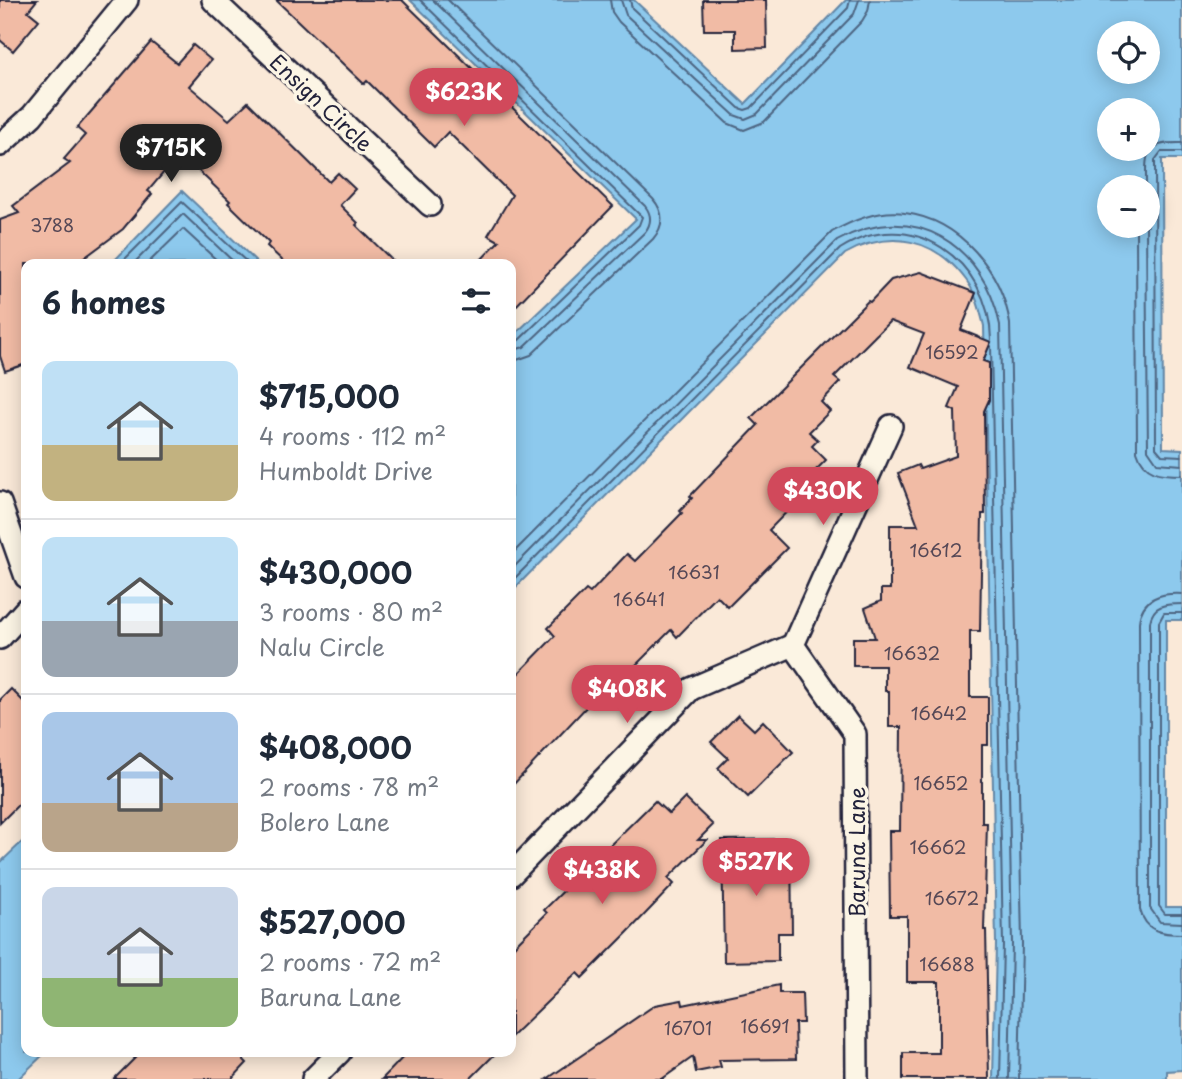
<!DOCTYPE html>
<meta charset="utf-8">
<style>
:root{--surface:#fff;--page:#f6f6f7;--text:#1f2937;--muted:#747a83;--line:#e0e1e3;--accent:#d1495b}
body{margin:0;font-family:"Playpen Sans",sans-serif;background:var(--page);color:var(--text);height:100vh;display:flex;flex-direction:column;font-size:26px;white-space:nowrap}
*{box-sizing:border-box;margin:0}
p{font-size:23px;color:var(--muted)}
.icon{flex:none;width:38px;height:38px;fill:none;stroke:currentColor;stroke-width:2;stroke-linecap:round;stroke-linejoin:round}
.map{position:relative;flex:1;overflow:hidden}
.side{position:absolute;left:21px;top:259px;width:495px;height:798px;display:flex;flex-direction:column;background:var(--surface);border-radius:14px;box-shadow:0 4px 18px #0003}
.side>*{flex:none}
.controls{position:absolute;left:1097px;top:21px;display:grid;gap:14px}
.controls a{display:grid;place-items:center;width:63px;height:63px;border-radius:50%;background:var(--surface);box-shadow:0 4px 18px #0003;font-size:35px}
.price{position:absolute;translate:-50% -60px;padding:0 16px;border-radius:24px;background:var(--accent);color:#fff;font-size:23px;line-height:46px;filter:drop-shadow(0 2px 4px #0008)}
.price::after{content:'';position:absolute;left:50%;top:42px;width:21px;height:16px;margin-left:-10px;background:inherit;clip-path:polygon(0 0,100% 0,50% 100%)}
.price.active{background:#222;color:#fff}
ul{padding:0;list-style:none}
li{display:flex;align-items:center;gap:21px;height:175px;padding:0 21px}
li+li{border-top:2px solid var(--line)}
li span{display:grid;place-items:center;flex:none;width:196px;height:140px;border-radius:14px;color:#555}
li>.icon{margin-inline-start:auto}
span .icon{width:84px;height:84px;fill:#fffc;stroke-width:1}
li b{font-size:30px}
h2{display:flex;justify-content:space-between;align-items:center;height:84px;padding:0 21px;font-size:30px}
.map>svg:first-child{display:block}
</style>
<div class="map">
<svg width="1182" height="1079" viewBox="0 0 1182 1079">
<rect width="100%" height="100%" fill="#fae9d8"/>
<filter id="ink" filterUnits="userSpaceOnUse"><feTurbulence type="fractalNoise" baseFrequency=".0143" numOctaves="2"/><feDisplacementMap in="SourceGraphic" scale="14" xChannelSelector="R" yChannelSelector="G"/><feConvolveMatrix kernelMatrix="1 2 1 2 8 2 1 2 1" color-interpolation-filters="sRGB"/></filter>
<g filter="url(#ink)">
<g fill="#8dc9ed" stroke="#6286a6" stroke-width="2" fill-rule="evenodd">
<path d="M410,0H634L745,104L846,0H1182V159H1162L1163,448L1182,449V620H1166V907H1182V1070L1167,1071V1079H993L996,944L984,326C980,310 976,293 966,280C935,238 890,229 845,254L511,592V338L636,219ZM1110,33H1148V72H1110ZM1110,110H1148V149H1110ZM1110,187H1148V226H1110Z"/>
<polygon points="182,191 259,264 111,264"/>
<polygon points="26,838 26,1052 46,1052 18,1079 0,1079 0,863"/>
</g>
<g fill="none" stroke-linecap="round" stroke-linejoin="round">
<g stroke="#4d6582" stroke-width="2">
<polyline points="420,0 642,217 639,225 519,340 511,343"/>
<path d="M433,0L645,206C652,215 652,223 645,232L524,347L511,351"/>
<path d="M448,0L653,199C664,212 664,226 653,239L531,355L511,362"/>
<polyline points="610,0 612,12 619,22 727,123 744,130 764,122 862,21 868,11 870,0"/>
<polyline points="621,0 626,15 734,115 745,119 757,114 854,14 859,0"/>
<polyline points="630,0 632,8 739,108 745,110 751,108 848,8 850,0"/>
<polyline points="1182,152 1161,152 1155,160 1156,448 1162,455 1182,456"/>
<path d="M1146,187C1146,153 1143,142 1182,143"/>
<path d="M1136,226L1137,451C1144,474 1161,475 1182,475"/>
<polyline points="1146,226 1148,450 1157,463 1182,465"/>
<polyline points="120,264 182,202 249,264"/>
<polyline points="133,264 183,214 236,264"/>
<polyline points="147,264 183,229 221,264"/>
<polyline points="991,346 1003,944 1000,1079"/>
<path d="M511,555L832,232C853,220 879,209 905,213C960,220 1002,271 1010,324L1022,944L1019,1079"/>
<path d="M511,570L837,241C913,198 984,245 1000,325L1012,944L1009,1079"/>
<path d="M511,582L840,249C911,203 990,261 991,340"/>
<path d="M1182,594C1161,593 1142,597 1139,622L1140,910C1146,932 1162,934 1182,934"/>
<path d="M1182,604C1167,604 1153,604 1150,622V908L1160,922L1182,923"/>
<polyline points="1182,613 1164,613 1159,622 1159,906 1165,914 1182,914"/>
</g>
</g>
<g fill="#f1bba5" stroke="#22223b" stroke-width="2">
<polygon points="0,0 37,0 28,11 39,20 13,51 0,40"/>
<polygon points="276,0 402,0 613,206 511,311 511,264 477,264 499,241 488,235 512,195 448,132 434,147 367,81 364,84"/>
<polygon points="703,0 766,0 767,48 735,49 735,30 704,30"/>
<polygon points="151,42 177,63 193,45 211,60 189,86 229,120 248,102 329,182 338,173 355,189 340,205 358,223 356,225 396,264 286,264 267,246 269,243 228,203 230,201 180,153 148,191 152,194 123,229 76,264 26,264 26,364 5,371 0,356 0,220 19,213 13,206 70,163 64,159 85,135 77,128"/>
<polygon points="921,272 976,293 961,330 991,342 983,361 989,363 989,400 984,411 985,514 982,514 980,631 970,631 970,697 988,697 988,745 982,745 982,823 987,823 984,930 986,930 989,1079 903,1079 903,1053 939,1053 939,982 907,982 907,916 890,916 889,831 900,831 901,727 889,727 889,691 885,691 885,666 853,666 853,638 875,638 865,608 881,601 881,589 890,589 890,525 918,525 898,473 918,465 920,469 956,456 955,411 949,408 958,387 910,367 924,334 890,321 834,377 840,382 821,402 830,411 809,432 818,440 812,446 826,460 804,482 810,488 769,530 787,548 728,607 717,596 677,637 671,630 611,690 607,685 511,787 511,681 555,636 548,628 586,590 590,593 627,554 635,561 682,513 680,511 692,498 690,496 758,425 751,418 868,301 870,302 891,280"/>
<polygon points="11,689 26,704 26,797 0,823 0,700"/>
<polygon points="738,715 754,730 763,721 793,752 748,797 718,768 728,758 711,742"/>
<polygon points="685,798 713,825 698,840 707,840 668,878 674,884 627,933 582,978 577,973 511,1037 511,949 547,913 544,910 655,801 669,814"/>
<polygon points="791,839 792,933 778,933 778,961 724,962 722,840"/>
<polygon points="779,985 779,993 802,993 803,1023 795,1023 796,1059 719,1060 721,1067 696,1072 693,1057 662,1079 547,1079 655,1005 682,1000 683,1005"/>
<polygon points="141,1052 236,1052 247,1063 232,1079 114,1079"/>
<polygon points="408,1052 497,1052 470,1079 382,1079"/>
</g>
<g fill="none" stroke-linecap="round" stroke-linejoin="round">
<g stroke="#22223b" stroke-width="26">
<g id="street">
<polyline points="213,0 430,205"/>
<polyline points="0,145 32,116 127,0"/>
<polyline points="0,503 26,577"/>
<polyline points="0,638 26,609"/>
<polyline points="793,645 855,734 857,1079"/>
<polyline points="793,645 891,426"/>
<polyline points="511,875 691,689 793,645"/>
<polyline points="313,1079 340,1052"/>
</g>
</g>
<use href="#street" stroke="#fcf5e5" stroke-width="21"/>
</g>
</g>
<g text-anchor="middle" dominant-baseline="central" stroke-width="7" stroke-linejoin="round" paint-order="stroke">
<g font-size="18" fill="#564856">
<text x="52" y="224">3788</text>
<text x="952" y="351">16592</text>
<text x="936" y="549">16612</text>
<text x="694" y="571">16631</text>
<text x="639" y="598">16641</text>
<text x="912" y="652">16632</text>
<text x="939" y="712">16642</text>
<text x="941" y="782">16652</text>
<text x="938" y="846">16662</text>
<text x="952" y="897">16672</text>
<text x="947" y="963">16688</text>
<text x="765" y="1025">16691</text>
<text x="688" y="1027">16701</text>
</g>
<g font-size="21" fill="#22223b" stroke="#fcf5e5">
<text transform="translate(322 102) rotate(43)">Ensign Circle</text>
<text transform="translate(856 852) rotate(-90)">Baruna Lane</text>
</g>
</g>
</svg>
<div class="controls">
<a><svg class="icon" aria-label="locate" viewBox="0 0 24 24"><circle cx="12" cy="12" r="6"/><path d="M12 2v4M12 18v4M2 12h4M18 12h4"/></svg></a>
<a>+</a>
<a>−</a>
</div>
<b class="price" style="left:464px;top:128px">$623K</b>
<b class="price active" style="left:171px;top:184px">$715K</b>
<b class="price" style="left:823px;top:527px">$430K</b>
<b class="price" style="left:627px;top:725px">$408K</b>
<b class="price" style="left:756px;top:898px">$527K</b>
<b class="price" style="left:602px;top:906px">$438K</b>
<section class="side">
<h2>6 homes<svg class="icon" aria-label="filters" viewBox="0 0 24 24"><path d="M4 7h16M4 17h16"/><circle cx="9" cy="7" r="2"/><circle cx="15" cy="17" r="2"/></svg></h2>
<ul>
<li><span style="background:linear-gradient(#bfe0f5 60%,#c2b280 0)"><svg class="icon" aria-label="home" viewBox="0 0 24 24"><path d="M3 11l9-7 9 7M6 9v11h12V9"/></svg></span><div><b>$715,000</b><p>4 rooms · 112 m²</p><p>Humboldt Drive</p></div></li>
<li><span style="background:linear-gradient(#bfe0f5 60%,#9aa5b1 0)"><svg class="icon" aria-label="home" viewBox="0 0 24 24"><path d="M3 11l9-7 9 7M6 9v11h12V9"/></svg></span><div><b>$430,000</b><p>3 rooms · 80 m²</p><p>Nalu Circle</p></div></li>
<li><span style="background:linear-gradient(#a9c7e8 65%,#b9a48a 0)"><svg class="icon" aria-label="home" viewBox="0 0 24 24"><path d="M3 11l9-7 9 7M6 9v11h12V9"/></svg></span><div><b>$408,000</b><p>2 rooms · 78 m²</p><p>Bolero Lane</p></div></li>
<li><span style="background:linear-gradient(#c9d6e8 65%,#8fb573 0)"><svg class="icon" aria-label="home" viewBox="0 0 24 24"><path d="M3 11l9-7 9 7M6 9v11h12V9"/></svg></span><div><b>$527,000</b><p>2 rooms · 72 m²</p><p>Baruna Lane</p></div></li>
</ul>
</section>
</div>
